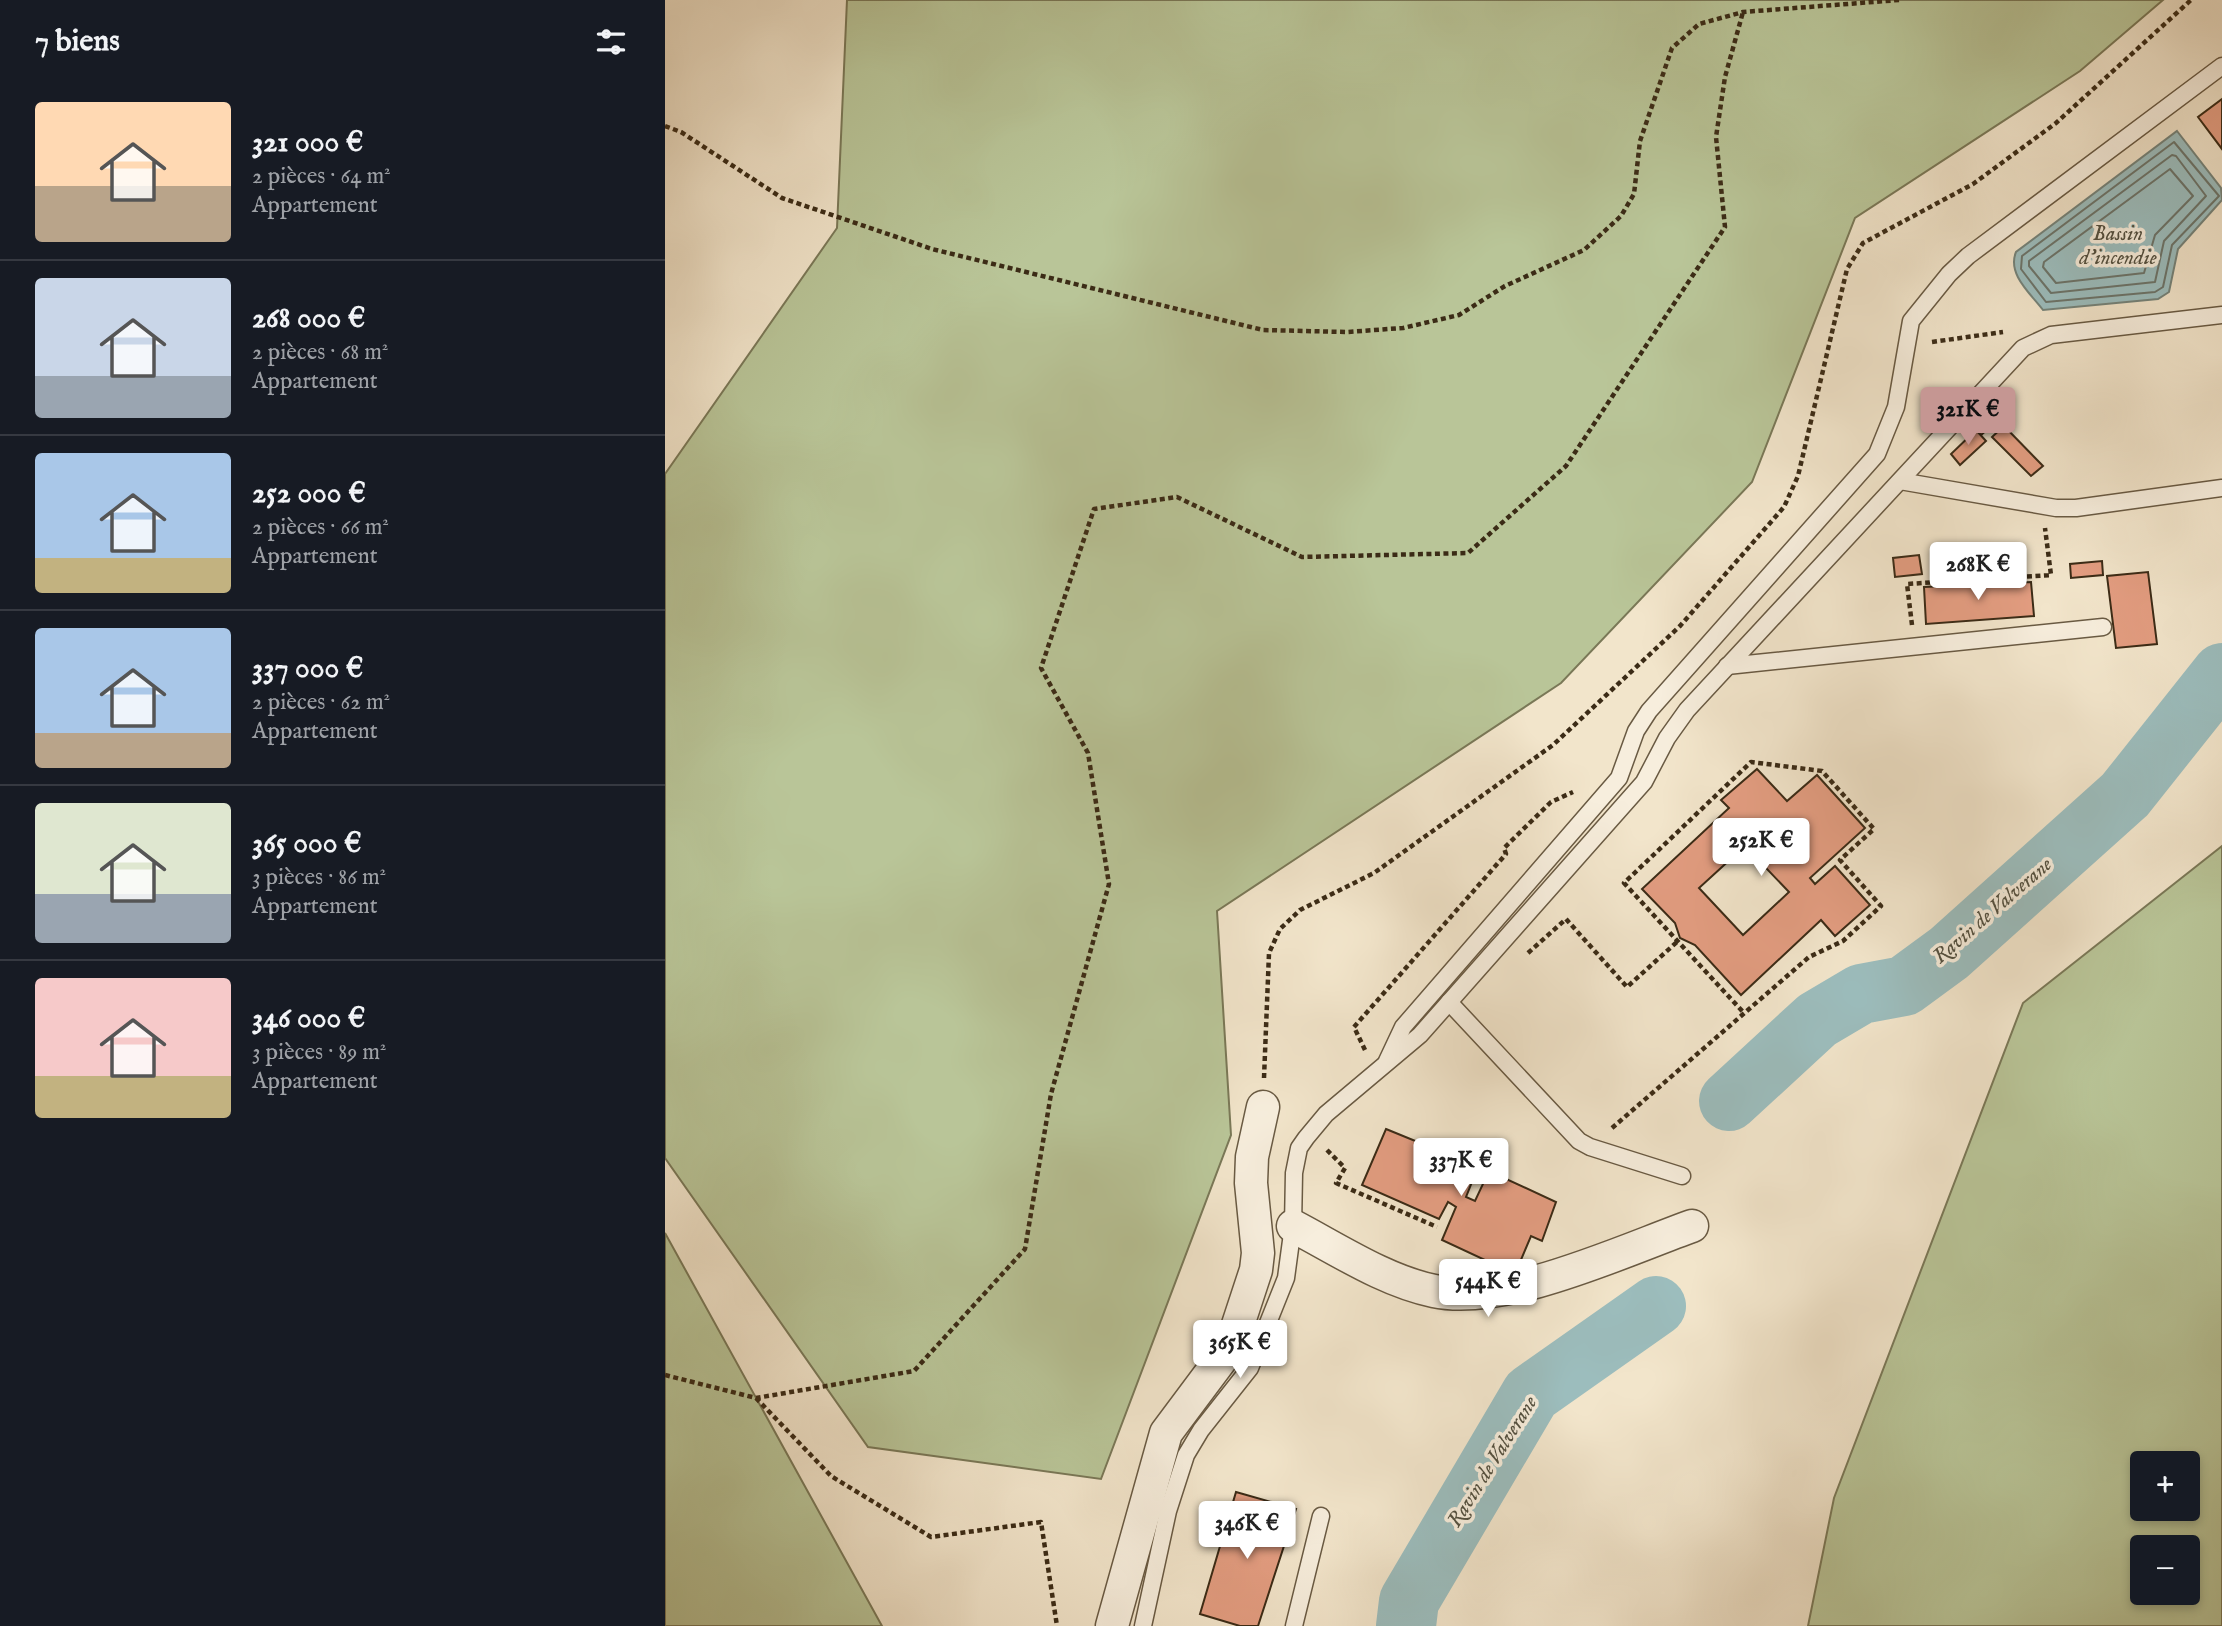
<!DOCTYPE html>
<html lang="fr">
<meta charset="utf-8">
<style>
:root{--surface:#171b24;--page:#20242c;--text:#f1f3f6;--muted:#9ea1a6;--line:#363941;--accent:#c59692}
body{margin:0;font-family:"IM FELL English",serif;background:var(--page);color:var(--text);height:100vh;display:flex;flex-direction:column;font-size:26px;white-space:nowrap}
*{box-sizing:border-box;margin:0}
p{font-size:23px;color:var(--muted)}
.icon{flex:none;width:38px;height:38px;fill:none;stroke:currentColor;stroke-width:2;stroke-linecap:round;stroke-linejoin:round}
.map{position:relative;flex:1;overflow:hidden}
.panel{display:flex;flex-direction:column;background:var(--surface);width:665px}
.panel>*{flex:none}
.tools{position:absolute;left:1465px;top:1451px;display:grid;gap:14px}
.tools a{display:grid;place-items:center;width:70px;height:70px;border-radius:7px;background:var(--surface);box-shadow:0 4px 10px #0003;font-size:35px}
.price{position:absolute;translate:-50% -60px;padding:0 16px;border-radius:7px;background:#fff;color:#222;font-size:23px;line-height:46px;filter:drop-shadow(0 2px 4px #0008)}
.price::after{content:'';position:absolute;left:50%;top:42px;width:21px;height:16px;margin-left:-10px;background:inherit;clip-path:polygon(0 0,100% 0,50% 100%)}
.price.selected{background:var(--accent);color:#111}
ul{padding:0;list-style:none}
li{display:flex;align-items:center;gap:21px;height:175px;padding:0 35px}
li+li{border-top:2px solid var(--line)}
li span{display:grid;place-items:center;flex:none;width:196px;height:140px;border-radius:7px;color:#555}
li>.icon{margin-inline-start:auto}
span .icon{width:84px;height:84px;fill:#fffc;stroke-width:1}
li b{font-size:30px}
h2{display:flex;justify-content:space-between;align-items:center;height:84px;padding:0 35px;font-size:30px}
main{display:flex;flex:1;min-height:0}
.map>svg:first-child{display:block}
</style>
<main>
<section class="panel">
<h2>7 biens<svg class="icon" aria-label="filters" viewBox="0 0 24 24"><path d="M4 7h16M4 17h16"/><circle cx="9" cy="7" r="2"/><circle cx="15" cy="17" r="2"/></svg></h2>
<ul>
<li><span style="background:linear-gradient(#ffd9b3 60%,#b9a48a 0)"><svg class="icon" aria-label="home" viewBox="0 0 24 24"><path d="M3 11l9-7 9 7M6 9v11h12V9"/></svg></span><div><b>321 000 €</b><p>2 pièces · 64 m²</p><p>Appartement</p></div></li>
<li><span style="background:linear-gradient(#c9d6e8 70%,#9aa5b1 0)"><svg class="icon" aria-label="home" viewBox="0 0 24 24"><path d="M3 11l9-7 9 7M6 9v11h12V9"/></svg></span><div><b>268 000 €</b><p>2 pièces · 68 m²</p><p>Appartement</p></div></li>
<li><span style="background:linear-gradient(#a9c7e8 75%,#c2b280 0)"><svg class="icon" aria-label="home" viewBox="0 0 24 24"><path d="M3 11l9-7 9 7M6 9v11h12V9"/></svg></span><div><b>252 000 €</b><p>2 pièces · 66 m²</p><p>Appartement</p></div></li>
<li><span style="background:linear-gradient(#a9c7e8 75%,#b9a48a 0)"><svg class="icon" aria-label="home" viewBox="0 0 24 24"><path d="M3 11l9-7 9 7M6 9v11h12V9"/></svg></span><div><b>337 000 €</b><p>2 pièces · 62 m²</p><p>Appartement</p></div></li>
<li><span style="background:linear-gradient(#dfe7d0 65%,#9aa5b1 0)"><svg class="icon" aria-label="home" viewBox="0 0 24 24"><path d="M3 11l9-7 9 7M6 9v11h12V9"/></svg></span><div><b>365 000 €</b><p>3 pièces · 86 m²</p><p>Appartement</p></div></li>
<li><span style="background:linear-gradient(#f6c9c9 70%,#c2b280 0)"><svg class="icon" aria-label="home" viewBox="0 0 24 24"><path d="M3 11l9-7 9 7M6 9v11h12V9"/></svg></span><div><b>346 000 €</b><p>3 pièces · 89 m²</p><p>Appartement</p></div></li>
</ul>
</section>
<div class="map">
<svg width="1557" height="1626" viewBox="0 0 1557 1626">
<rect width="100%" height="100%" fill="#f2e5cb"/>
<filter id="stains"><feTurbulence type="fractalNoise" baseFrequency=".00286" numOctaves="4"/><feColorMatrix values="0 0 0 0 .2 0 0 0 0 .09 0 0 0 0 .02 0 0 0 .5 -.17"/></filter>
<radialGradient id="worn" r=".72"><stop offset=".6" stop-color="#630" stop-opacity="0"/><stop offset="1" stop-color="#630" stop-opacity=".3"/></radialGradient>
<g fill="#b9c598" stroke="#7a7857" stroke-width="2" fill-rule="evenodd">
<polygon points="182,0 1498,0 1415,71 1190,218 1087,482 896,683 552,911 566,1135 436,1479 203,1447 0,1158 0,474 172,228"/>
<path d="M1557,846V1626H1143L1169,1498L1358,1003ZM1522,1463V1508H1477V1463ZM1522,1547V1592H1477V1547Z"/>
<polygon points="0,1233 217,1626 0,1626"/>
</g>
<path fill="#9cbdbd" stroke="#75837a" stroke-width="2" d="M1512,131L1556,188L1557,200L1513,249L1504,292L1493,299L1378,310C1365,293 1342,274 1351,252Z"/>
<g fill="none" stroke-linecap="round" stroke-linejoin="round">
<g stroke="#6c746a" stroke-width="2">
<polygon points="1509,142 1554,196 1507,245 1498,287 1490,292 1381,302 1356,269 1357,256"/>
<polygon points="1507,155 1511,156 1541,196 1499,241 1490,282 1386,293 1364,266 1364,261"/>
<polygon points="1505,169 1528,196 1490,235 1479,273 1391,283 1378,267 1379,262"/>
</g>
<g stroke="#9cbdbd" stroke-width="60">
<polyline points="1064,1101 1152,1020 1196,994 1239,986 1284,953 1460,795 1557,673"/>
<polyline points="741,1626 744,1601 866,1394 991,1306"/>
</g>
</g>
<g fill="#e39d81" stroke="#3b2b16" stroke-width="2" fill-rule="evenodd">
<polygon points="1557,99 1557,149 1533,117"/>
<polygon points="1323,407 1335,418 1316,435 1311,430 1304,437 1298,429"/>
<polygon points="1339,426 1378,466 1366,476 1327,437"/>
<polygon points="1311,430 1321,441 1295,465 1286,454"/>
<polygon points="1254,555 1257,574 1230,577 1228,558"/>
<polygon points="1437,561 1438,575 1406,578 1405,564"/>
<polygon points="1483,572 1492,644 1451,648 1442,576"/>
<polygon points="1366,582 1369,616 1261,624 1259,587"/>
<path d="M1092,769L1122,801L1152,775L1200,828L1145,878L1150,884L1170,866L1205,905L1170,936L1156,920L1076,995L1030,945L1015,938L1010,923L977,889L1064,808L1056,800ZM1080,846L1124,892L1078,935L1034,888Z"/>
<polygon points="721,1129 782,1154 789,1140 816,1153 810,1165 802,1161 796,1171 809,1177 801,1197 810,1201 824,1171 891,1202 877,1241 866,1236 850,1274 777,1240 791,1207 783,1202 774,1219 697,1185"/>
<polygon points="571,1492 631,1509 593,1626 575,1626 535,1614"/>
</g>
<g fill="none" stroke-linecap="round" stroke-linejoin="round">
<g stroke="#695a43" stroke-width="19">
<g id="service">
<polyline points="1235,481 1391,508 1411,508 1557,488"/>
<polyline points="1062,666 1438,627"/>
<polyline points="784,1002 914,1141 925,1147 1017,1176"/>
<polyline points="722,1061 738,1027 954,778 971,731 984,711 1212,454 1231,407 1246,321 1284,274 1303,256 1557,66"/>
<polyline points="478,1626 503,1511 521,1455 536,1430 585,1368 621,1278 628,1226 629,1173 634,1148 641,1138 661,1114 755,1035 979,782 1002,738 1022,710 1358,348 1386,335 1557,315"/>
<polyline points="629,1626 656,1516"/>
</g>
</g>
<g stroke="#695a43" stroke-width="35">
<g id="minor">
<path d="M628,1226C672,1249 720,1281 769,1291C841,1306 957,1251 1027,1226"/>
<polyline points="447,1626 501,1433 566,1346 591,1270 593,1253 586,1183 587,1157 598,1107"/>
</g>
</g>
<g stroke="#3b2b16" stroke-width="4.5" stroke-dasharray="5 3.5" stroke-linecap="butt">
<polyline points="0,126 16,132 117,198 267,249 598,330 682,332 738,328 794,315 840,286 919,250 956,216 969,194 975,141 1007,48 1034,24 1078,12 1234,0"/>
<polyline points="1267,342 1338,332"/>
<polyline points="1247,625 1242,584 1386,575 1380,528"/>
<polyline points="863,953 901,919 962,987 1013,941"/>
<polyline points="700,1050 689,1027 841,854 839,848 886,802 908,792"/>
<polyline points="599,1078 604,953 615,929 635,910 709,873 888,745 1015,626 1119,507 1133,476 1182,269 1198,243 1308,184 1391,123 1526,0"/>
<polyline points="947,1128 1144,957 1178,941 1216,906 1175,860 1209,829 1157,771 1086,762 959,883 1079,1013"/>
<polyline points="662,1150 680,1168 671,1183 772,1227"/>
<polyline points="0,1375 91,1398 249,1371 360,1249 386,1094 444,884 423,753 376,668 429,509 512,497 637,557 803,553 901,466 1060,227 1051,137 1060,77 1078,12"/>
<polyline points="91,1398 166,1476 266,1537 376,1522 392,1626"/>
</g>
<use href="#service" stroke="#f7eedd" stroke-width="16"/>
<use href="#minor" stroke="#f7eedd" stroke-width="32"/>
</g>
<g text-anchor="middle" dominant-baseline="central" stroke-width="7" stroke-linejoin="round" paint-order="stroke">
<g font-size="21" font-style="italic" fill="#535040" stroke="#f7eedd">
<text x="1453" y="234">Bassin<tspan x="1453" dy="24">d'incendie</tspan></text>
<text transform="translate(1328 911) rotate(-41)">Ravin de Valverane</text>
<text transform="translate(828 1462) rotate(-58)">Ravin de Valverane</text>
</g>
</g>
<rect width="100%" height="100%" filter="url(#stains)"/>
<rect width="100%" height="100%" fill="url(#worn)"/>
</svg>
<div class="tools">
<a>+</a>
<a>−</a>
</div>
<b class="price selected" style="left:1303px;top:447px">321K €</b>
<b class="price" style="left:1313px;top:602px">268K €</b>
<b class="price" style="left:1096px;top:878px">252K €</b>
<b class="price" style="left:796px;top:1198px">337K €</b>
<b class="price" style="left:823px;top:1319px">544K €</b>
<b class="price" style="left:575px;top:1380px">365K €</b>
<b class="price" style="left:582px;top:1561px">346K €</b>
</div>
</main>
